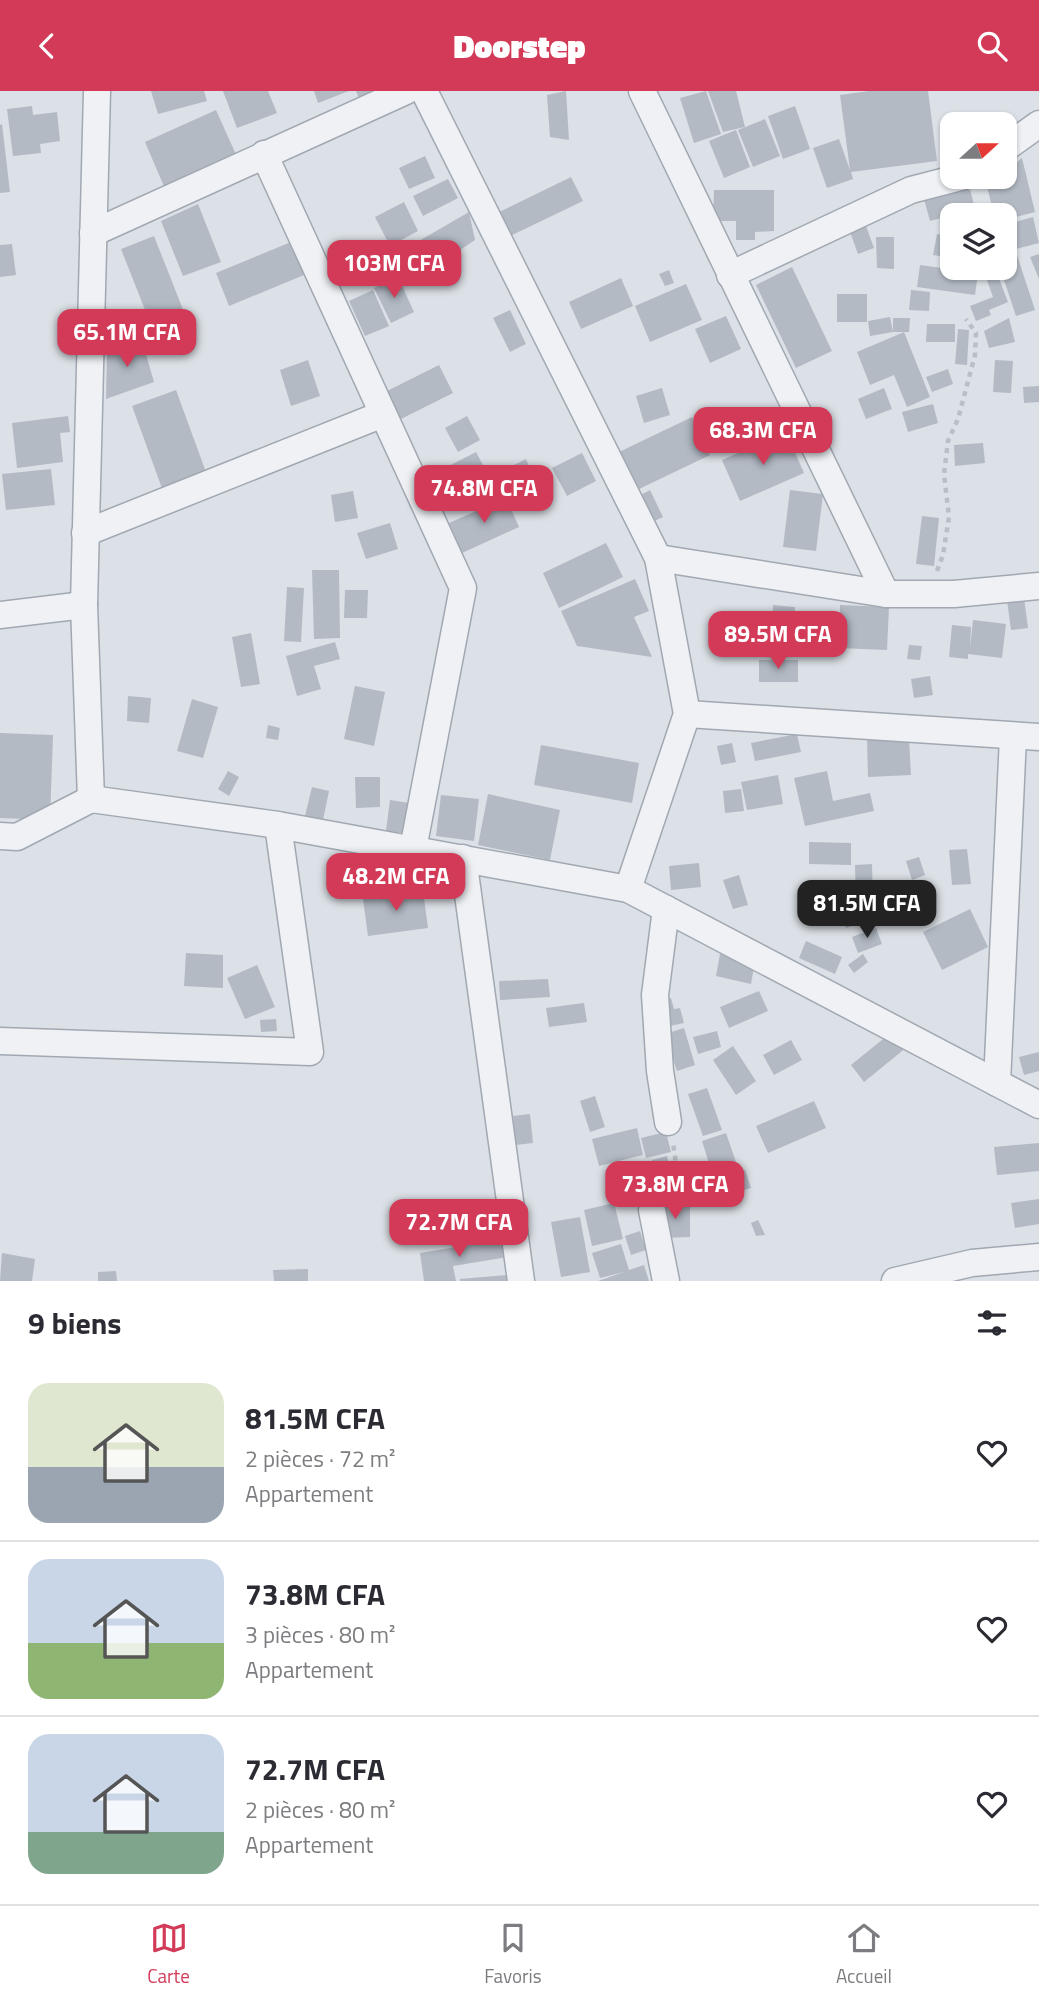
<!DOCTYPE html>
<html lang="fr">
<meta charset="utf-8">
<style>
:root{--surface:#fff;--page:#f2f2f3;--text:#2b2b33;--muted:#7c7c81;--line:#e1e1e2;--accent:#d23a57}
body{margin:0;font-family:"Titillium Web",sans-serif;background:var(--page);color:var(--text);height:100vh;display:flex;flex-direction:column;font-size:26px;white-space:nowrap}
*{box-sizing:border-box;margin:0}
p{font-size:23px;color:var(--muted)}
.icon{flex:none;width:38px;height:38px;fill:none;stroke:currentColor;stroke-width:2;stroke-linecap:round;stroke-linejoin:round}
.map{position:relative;height:1190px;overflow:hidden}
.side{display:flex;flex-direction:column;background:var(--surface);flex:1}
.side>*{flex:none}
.needle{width:46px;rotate:69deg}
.buttons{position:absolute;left:940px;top:21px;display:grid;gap:14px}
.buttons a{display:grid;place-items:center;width:77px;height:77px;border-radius:14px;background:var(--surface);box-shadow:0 2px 5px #0004;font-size:35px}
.price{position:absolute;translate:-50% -60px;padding:0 16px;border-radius:14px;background:var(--accent);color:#fff;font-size:23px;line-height:46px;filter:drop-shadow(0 2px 4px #0008)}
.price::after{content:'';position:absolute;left:50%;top:42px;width:21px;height:16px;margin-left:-10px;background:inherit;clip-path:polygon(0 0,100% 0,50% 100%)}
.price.current{background:#222;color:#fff}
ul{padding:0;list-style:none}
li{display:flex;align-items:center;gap:21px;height:175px;padding:0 28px}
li+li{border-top:2px solid var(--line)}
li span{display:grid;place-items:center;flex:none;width:196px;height:140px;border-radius:21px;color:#555}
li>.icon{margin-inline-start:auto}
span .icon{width:84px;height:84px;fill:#fffc;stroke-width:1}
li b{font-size:30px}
h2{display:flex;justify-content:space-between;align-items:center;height:84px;padding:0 28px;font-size:30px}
header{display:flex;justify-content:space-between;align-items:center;height:91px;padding:0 28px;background:var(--accent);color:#fff;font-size:32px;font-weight:800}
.tab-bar{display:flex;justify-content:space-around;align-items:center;height:98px;border-top:2px solid var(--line);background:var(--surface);font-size:19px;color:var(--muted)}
.tab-bar a{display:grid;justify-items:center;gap:4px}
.tab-bar .current{color:var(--accent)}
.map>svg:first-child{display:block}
</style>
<header><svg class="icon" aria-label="back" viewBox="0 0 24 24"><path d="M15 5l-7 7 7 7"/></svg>Doorstep<svg class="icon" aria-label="search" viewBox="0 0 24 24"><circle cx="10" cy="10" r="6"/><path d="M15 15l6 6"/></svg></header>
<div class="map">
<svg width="1039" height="1190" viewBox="0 0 1039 1190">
<rect width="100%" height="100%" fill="#dce1e7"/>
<g fill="#b3bac4">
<polygon points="151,0 204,0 207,10 158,23"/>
<polygon points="223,0 268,0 277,22 237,37"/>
<polygon points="314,0 349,0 318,12"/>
<polygon points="356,0 390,0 361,12"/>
<polygon points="566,0 569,49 550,46 547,4"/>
<polygon points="706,0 721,43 694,52 680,7"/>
<polygon points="708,0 736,0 745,36 723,41"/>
<polygon points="869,0 928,0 937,70 851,81 853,88 827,97 813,57 839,48 850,79 840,4"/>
<polygon points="32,15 33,24 57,21 60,50 40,53 41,62 13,65 7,18"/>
<polygon points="795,15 810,58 783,68 768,25"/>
<polygon points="216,19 238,68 166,100 145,51"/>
<polygon points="765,28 780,65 753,76 738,39"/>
<polygon points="2,33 10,101 0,102 0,34"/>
<polygon points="736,39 750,76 724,87 709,50"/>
<polygon points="425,65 435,87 409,98 399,77"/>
<polygon points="1022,67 1035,121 1004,129 1004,124 994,124 987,95 999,86 1004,86 1004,81"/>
<polygon points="571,86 583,110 504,148 493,124"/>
<polygon points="448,88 458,107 423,125 413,105"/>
<polygon points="968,90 975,118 930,130 922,101"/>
<polygon points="714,99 774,99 774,140 755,141 755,149 736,149 736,130 713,130"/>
<polygon points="404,111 418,140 390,155 375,126"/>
<polygon points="198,113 221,171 183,185 161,130"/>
<polygon points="469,121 475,149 421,185 412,154"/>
<polygon points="1033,126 1039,152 1004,161 1004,134"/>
<polygon points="866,135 874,157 858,163 850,141"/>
<polygon points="937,143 952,146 952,167 933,164"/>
<polygon points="154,145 184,221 151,234 121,158"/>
<polygon points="876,146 894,146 894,178 877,177"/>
<polygon points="291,151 304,184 229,215 216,182"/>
<polygon points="12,153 16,184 0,186 0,154"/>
<polygon points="1016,161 1035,219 1016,225 1000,177 1004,177 1004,164"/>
<polygon points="1039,163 1039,188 1030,166"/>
<polygon points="920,174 978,182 975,204 917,196"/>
<polygon points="792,176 832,260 796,277 756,194"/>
<polygon points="987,177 995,177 1008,211 989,219 991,224 976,230 970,215 993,206 983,178"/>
<polygon points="669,179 674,192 665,195 659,183"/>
<polygon points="398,186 414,221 391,232 374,197"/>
<polygon points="621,187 633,215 581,238 569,211"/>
<polygon points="686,193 702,229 650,251 635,215"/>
<polygon points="373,199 389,235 365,245 349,210"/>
<polygon points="911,199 930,201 929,220 909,219"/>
<rect x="837" y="203" width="30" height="28"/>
<polygon points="510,219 526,253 510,261 493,227"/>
<polygon points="726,225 741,258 710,272 695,238"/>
<polygon points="890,226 893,241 870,245 868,230"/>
<polygon points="893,227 910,227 909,241 893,241"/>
<polygon points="1009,227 1015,251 989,257 984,240"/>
<polygon points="927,233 955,233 955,251 926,251"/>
<polygon points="958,238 969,239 967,274 955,273"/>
<polygon points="904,241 930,306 907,316 894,284 870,294 857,261"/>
<polygon points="141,246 154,291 106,308 107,261"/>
<polygon points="308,269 320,305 291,315 280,279"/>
<polygon points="995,269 1013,270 1011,302 993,301"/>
<polygon points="439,274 453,302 397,330 383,302"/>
<polygon points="948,278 953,293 932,301 926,286"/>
<polygon points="1039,295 1039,311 1024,312 1023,296"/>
<polygon points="662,297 670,324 644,332 636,305"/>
<polygon points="884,297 892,318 866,328 858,308"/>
<polygon points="176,299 207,384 163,400 132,315"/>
<polygon points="933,313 938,332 908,341 902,321"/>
<polygon points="68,325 70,341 60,342 63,371 17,377 12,332"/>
<polygon points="467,325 480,349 458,361 445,337"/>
<polygon points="692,326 710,364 637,399 619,361"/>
<polygon points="786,341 804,382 740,410 722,369"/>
<polygon points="983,352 985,372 955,375 954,354"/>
<polygon points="476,361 492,391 456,409 441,379"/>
<polygon points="582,362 596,390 567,405 552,377"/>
<polygon points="526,368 533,384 503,399 496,383"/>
<polygon points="51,378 55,414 6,419 2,383"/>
<polygon points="650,399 663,426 648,433 635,407"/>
<polygon points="790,399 823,403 816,460 783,456"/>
<polygon points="353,400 358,427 335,431 331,404"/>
<polygon points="506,407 519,436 462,462 449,432"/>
<polygon points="922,425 939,427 934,475 916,473"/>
<polygon points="390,432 398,458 366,468 357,442"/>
<polygon points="606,452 623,486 559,517 543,482"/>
<polygon points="312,479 339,479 340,547 314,548"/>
<polygon points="635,488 649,520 634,526 652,566 577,555 561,520"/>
<polygon points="287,496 304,497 301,551 284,550"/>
<polygon points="345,499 368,499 367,527 344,527"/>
<polygon points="1024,507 1028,537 1011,539 1007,509"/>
<polygon points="773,514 795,516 794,545 772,544"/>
<polygon points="840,514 889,516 887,559 838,557"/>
<polygon points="973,529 1006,533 1002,567 968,563 968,568 949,566 952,534 971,536 970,558"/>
<polygon points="251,542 260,593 241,596 232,546"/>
<polygon points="335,551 340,568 314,575 321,598 297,605 286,565"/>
<polygon points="909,554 922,555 920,569 907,568"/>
<rect x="759" y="569" width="39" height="22"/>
<polygon points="930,585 933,604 914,607 911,588"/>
<polygon points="355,595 385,601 374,655 344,648"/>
<polygon points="128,605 151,607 149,632 127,630"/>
<polygon points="192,608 218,616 203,667 177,660"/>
<polygon points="268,634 280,637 278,649 266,647"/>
<polygon points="0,642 53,644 50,729 0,727"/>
<polygon points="797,643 801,661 755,670 751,652"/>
<polygon points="909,647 911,684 868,686 867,648"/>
<polygon points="732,652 736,671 721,674 717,655"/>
<polygon points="541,654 639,672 632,712 534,694"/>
<polygon points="228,680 239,686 229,705 218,698"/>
<polygon points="827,680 833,710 870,702 874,720 805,735 794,687"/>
<polygon points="778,684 783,713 747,719 741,691"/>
<polygon points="355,686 380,686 380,716 356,717"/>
<polygon points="312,696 329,700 323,729 305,725"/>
<polygon points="741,698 744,720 725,722 723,700"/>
<polygon points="488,703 560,719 550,769 478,754"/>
<polygon points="441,704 479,708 474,750 436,745"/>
<polygon points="390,709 409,712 405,742 386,740"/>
<polygon points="809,751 851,752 851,774 809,773"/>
<polygon points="967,758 971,793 952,794 949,759"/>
<polygon points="919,766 925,784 912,789 906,770"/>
<polygon points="699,772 701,796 671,799 669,775"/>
<polygon points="872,773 873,812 856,812 855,774"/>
<polygon points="739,784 748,814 733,818 723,789"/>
<polygon points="423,800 428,837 368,845 363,808"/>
<polygon points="868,814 873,827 846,837 841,824"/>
<polygon points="970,818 988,856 942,879 923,841"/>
<polygon points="876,837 882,853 858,862 852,846"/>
<polygon points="806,850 842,866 835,883 799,867"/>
<polygon points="186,862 223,864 223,897 184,895"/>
<polygon points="720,863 755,870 751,893 716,885"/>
<polygon points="863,863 868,871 854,882 848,874"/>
<polygon points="257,874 275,916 245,928 227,887"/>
<polygon points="548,888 550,906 500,909 499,890"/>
<polygon points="759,900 768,920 729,937 720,916"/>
<polygon points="671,907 674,918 680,917 684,932 665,936 659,909"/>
<polygon points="584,912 587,931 549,936 546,917"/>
<polygon points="276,928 277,940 261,941 260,929"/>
<polygon points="684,937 695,974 677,980 665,943"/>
<polygon points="717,940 721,956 698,963 693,946"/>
<polygon points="888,944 907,956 864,991 851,974"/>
<polygon points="791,949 802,969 774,984 763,964"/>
<polygon points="733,955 756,990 736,1004 713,969"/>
<polygon points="1039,961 1039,980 1024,984 1019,966"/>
<polygon points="707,997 722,1039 703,1045 688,1003"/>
<polygon points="595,1005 605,1036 590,1041 580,1010"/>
<polygon points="814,1010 826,1037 768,1062 756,1035"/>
<polygon points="530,1023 533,1052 516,1054 513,1025"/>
<polygon points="637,1037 643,1064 599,1075 592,1048"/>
<polygon points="666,1041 671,1061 646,1067 641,1047"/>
<polygon points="726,1042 737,1074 712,1082 702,1050"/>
<polygon points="1039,1052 1039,1080 997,1084 994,1056"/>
<polygon points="667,1065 672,1089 657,1092 652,1069"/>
<polygon points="745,1079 751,1097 715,1107 709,1089"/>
<polygon points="1039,1108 1039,1133 1015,1137 1011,1112"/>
<polygon points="504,1110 507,1124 488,1129 485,1114"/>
<polygon points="614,1112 623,1148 592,1155 584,1119"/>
<polygon points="660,1114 690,1114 690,1146 661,1147"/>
<polygon points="431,1122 434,1139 404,1145 401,1127"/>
<polygon points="483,1124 486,1151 447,1154 444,1128"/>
<polygon points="580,1126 590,1181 561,1186 551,1131"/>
<polygon points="758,1129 765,1144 756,1145 751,1132"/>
<polygon points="640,1140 646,1159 631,1164 625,1145"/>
<polygon points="505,1148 508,1166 453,1175 456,1190 424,1190 420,1162"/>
<polygon points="621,1153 629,1179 644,1174 649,1190 598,1190 624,1181 600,1187 592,1162"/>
<polygon points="2,1162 35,1168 32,1190 0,1190"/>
<polygon points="308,1178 308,1190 274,1190 273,1179"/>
<polygon points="116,1180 117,1190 98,1190 98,1181"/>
<polygon points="507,1184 508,1190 460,1190 460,1188"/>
</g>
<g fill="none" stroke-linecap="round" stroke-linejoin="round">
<g stroke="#a1a8b1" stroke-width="29">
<g id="minor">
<polyline points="424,0 658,467 687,623 628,798"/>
<polyline points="642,0 886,503"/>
<polyline points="1004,58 1039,33"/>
<polyline points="264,63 463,497 413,758"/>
<polyline points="93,142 406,0"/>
<polyline points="730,184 911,99 961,86"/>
<polyline points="85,442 383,323"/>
<polyline points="658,467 886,503 954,503 1039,495"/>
<polyline points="0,524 84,514"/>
<polyline points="687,623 1039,646"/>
<polyline points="91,708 84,514 97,0"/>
<polyline points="0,745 17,746 91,708 278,734 628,798 1039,1014"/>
<polyline points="463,767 521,1190"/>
<polyline points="666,818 655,904 660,980 668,1031"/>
<polyline points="0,950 310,961 278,734"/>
<polyline points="997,992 1013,646"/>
<polyline points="652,1119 666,1190"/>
<polyline points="895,1190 972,1172 1039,1166"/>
</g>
</g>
<g stroke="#babfc5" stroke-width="4.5" stroke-dasharray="5 5" stroke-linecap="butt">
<polyline points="937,480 943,464 949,426 944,383 948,350 958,328 975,264 976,242 966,228"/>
<polyline points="660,1100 674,1092 678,1086 673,1052"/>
</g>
<use href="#minor" stroke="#eff1f5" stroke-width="26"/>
</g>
</svg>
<div class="buttons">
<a><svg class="needle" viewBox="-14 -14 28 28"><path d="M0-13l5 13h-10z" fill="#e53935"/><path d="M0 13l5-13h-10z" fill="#7c7c81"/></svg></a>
<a><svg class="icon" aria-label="layers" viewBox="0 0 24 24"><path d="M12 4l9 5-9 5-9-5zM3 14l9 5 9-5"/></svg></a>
</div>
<b class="price" style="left:394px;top:209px">103M CFA</b>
<b class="price" style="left:127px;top:278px">65.1M CFA</b>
<b class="price" style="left:763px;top:376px">68.3M CFA</b>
<b class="price" style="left:484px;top:434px">74.8M CFA</b>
<b class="price" style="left:778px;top:580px">89.5M CFA</b>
<b class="price" style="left:396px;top:822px">48.2M CFA</b>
<b class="price current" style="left:867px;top:849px">81.5M CFA</b>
<b class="price" style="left:675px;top:1130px">73.8M CFA</b>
<b class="price" style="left:459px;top:1168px">72.7M CFA</b>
</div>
<section class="side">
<h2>9 biens<svg class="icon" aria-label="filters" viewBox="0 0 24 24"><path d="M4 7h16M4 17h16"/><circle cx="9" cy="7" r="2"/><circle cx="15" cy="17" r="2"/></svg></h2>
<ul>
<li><span style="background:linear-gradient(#dfe7d0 60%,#9aa5b1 0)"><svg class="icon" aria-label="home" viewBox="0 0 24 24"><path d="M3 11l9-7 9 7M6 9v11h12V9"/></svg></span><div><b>81.5M CFA</b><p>2 pièces · 72 m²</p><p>Appartement</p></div><svg class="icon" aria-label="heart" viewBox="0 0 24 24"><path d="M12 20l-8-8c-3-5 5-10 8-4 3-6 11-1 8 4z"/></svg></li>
<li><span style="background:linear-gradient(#c9d6e8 60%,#8fb573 0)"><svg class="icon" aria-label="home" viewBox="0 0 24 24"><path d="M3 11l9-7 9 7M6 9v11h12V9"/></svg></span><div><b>73.8M CFA</b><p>3 pièces · 80 m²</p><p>Appartement</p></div><svg class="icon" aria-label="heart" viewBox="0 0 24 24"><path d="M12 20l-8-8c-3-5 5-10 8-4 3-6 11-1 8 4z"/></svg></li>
<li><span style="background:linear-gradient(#c9d6e8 70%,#7fa58c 0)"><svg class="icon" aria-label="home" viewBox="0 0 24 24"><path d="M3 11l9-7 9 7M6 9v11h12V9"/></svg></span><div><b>72.7M CFA</b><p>2 pièces · 80 m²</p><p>Appartement</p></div><svg class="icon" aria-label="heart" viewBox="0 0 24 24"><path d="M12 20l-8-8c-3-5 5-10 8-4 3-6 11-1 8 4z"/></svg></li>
</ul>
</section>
<nav class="tab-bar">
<a class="current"><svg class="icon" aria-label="map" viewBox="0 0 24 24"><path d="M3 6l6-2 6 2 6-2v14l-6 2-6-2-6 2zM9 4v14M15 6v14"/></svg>Carte</a>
<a><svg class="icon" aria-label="saved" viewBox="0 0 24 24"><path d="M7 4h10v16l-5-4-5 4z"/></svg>Favoris</a>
<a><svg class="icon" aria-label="home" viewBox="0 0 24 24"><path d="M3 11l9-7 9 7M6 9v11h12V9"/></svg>Accueil</a>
</nav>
